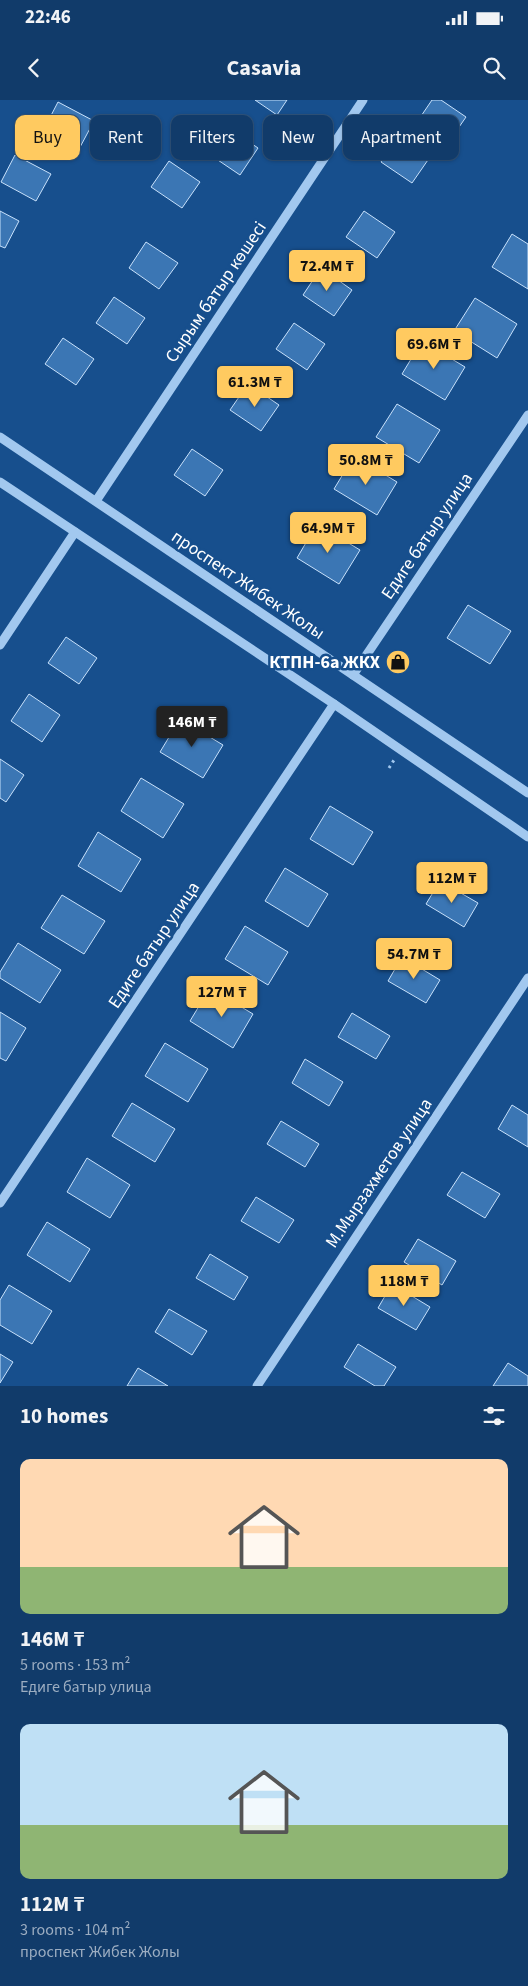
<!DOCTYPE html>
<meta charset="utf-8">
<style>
:root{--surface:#113b6a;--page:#1a4270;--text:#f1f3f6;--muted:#9cadc1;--line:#30557e;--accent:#ffca60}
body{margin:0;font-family:"Source Sans 3",sans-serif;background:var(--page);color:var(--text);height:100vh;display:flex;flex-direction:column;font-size:19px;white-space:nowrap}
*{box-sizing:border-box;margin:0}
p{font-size:16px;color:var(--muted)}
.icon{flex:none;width:28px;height:28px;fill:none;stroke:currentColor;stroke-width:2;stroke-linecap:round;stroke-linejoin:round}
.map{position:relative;height:1286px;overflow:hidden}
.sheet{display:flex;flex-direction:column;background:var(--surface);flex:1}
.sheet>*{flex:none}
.hud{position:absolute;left:15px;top:15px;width:499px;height:45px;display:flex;gap:10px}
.price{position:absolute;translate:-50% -42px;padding:0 11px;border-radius:5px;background:var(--accent);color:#111;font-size:16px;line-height:32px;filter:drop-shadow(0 1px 2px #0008)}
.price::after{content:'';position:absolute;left:50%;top:30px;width:15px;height:11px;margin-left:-8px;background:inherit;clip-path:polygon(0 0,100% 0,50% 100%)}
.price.active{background:#222;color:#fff}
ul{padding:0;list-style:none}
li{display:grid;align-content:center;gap:10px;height:265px;padding:0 20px}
li span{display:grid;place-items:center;height:155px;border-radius:10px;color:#555}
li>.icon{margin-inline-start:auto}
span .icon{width:90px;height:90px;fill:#fffc;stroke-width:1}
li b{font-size:21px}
h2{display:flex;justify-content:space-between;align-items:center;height:60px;padding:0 20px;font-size:21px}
.pill{padding:0 18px;border-radius:10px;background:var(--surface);box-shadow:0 1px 4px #0004,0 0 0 1px var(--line);font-size:18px;line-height:45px}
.pill.active{background:var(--accent);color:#111}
.status{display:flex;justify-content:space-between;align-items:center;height:35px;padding:0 25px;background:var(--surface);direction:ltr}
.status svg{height:14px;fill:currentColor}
header{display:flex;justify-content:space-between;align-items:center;height:65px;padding:0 20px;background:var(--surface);font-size:22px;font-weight:700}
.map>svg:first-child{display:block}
</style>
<div class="status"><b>22:46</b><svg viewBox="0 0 49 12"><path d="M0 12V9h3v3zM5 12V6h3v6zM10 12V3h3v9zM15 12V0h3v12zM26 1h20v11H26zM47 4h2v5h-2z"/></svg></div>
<header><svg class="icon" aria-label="back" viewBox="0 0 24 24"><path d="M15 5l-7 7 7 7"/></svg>Casavia<svg class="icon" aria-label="search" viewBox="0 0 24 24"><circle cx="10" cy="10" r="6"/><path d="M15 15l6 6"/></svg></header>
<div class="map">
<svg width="528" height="1286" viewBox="0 0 528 1286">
<rect width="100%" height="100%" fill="#174f8d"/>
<g fill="#3b76b4" stroke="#c8e1fb">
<polygon points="255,0 287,0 277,15"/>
<polygon points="432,0 441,0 466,17 448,43 417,22"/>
<polygon points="58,2 94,21 79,49 44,29"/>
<polygon points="227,27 258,48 240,75 209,54"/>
<polygon points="399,36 430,57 412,83 381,62"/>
<polygon points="15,55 51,74 36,101 1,82"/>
<polygon points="169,61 200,82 182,108 151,87"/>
<polygon points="0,111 19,121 5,148 0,146"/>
<polygon points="364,111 395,132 377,158 346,137"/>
<polygon points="512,134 528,144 528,189 492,167"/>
<polygon points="146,142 178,163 159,189 129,168"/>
<polygon points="321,168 352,190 334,216 303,195"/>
<polygon points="114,197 145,218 127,244 96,223"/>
<polygon points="475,198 517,224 497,258 454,231"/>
<polygon points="294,223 325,244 307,270 276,249"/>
<polygon points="63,238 94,259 76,285 45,264"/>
<polygon points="422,241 465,267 445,300 402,274"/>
<polygon points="248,284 279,305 261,331 230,310"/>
<polygon points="397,304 440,330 419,363 376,337"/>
<polygon points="192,349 223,370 205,396 174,375"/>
<polygon points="354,356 397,382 377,415 334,389"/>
<polygon points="317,424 360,450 339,484 297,458"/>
<polygon points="468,505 511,531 490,564 447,538"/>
<polygon points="66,537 97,558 79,584 48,563"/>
<polygon points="29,594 60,615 42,642 11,621"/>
<polygon points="180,619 223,645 203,678 160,652"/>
<polygon points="0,659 24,675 6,702 0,698"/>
<polygon points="141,678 184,704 163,738 121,711"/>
<polygon points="330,706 373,732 353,765 310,739"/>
<polygon points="98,732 141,759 121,792 78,766"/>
<polygon points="285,768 328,794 308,827 265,801"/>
<polygon points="440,781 478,803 464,827 426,804"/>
<polygon points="62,795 105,821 84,854 41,828"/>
<polygon points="245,826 288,852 268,885 225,859"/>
<polygon points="18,843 61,870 40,903 0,878 0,872"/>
<polygon points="402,857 440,880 426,903 388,881"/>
<polygon points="210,888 253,914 233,948 190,921"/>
<polygon points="0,912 26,928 6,961 0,958"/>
<polygon points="352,913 390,936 376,959 338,937"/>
<polygon points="165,943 208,969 188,1002 145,976"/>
<polygon points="305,959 343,982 329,1006 292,983"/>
<polygon points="132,1003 175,1029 155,1062 112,1036"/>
<polygon points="512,1005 528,1015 528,1047 498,1029"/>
<polygon points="281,1021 319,1044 305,1067 267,1044"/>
<polygon points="87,1058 130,1085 110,1118 67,1092"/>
<polygon points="462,1072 500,1094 485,1118 447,1095"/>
<polygon points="256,1097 294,1120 279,1143 241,1121"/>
<polygon points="47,1122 90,1149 70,1182 27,1155"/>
<polygon points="418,1139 456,1161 442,1185 404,1162"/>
<polygon points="210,1154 248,1177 234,1200 196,1178"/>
<polygon points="392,1184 430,1207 416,1230 378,1208"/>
<polygon points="9,1185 52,1211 32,1244 0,1225 0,1200"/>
<polygon points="169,1209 207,1231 192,1255 155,1232"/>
<polygon points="358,1244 396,1267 384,1286 375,1286 344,1267"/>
<polygon points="0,1254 13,1262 0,1283"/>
<polygon points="508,1263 528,1276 528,1286 493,1286"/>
<polygon points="138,1268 168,1286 127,1286"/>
</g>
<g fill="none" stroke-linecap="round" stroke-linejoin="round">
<polyline stroke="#a2c8ef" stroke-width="3" stroke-dasharray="2.5 4" stroke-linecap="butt" points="389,668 394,660"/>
<g stroke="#a2c8ef" stroke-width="9">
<polyline points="0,337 528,693"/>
<polyline points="0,382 334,604 528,737"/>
<polyline points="96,401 363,0"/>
<polyline points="0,545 75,432"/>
<polyline points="353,575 528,315"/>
<polyline points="0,1103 334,604"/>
<polyline points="257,1286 528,878"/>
</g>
</g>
<defs>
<g id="shop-disc" transform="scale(1.25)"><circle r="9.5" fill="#ffca60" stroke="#174f8d"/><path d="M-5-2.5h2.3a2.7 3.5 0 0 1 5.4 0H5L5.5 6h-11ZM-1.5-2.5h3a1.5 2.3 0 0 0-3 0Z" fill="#111"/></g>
</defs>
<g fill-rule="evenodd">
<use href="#shop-disc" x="398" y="562"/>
</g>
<g text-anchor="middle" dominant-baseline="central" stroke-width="5" stroke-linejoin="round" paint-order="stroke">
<g font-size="18" fill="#fff" stroke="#174f8d">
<text transform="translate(216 192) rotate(-56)">Сырым батыр көшесі</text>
<text transform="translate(427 436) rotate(-56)">Едиге батыр улица</text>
<text transform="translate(248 485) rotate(34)">проспект Жибек Жолы</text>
<text transform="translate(154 845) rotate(-56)">Едиге батыр улица</text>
<text transform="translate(379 1073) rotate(-56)">М.Мырзахметов улица</text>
</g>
<g font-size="18" font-weight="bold" fill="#fff" stroke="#174f8d" text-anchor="end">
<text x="380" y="562">КТПН-6а ЖКХ</text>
</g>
</g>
</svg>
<b class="price" style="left:327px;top:192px">72.4M ₸</b>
<b class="price" style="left:434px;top:270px">69.6M ₸</b>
<b class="price" style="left:255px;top:308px">61.3M ₸</b>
<b class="price" style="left:366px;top:386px">50.8M ₸</b>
<b class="price" style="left:328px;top:454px">64.9M ₸</b>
<b class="price active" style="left:192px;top:648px">146M ₸</b>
<b class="price" style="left:452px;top:804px">112M ₸</b>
<b class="price" style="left:414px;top:880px">54.7M ₸</b>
<b class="price" style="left:222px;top:918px">127M ₸</b>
<b class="price" style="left:404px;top:1207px">118M ₸</b>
<div class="hud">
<a class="pill active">Buy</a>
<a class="pill">Rent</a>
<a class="pill">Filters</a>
<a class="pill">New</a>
<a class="pill">Apartment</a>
</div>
</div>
<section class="sheet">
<h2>10 homes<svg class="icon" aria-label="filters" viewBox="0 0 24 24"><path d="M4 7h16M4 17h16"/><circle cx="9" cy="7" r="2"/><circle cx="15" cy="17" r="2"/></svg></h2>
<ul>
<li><span style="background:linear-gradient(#ffd9b3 70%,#8fb573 0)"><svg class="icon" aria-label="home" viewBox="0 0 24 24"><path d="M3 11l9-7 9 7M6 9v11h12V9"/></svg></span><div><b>146M ₸</b><p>5 rooms · 153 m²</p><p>Едиге батыр улица</p></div></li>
<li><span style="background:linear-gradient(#bfe0f5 65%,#8fb573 0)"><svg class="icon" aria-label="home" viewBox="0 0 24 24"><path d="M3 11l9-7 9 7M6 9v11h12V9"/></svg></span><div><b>112M ₸</b><p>3 rooms · 104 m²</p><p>проспект Жибек Жолы</p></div></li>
</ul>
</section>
